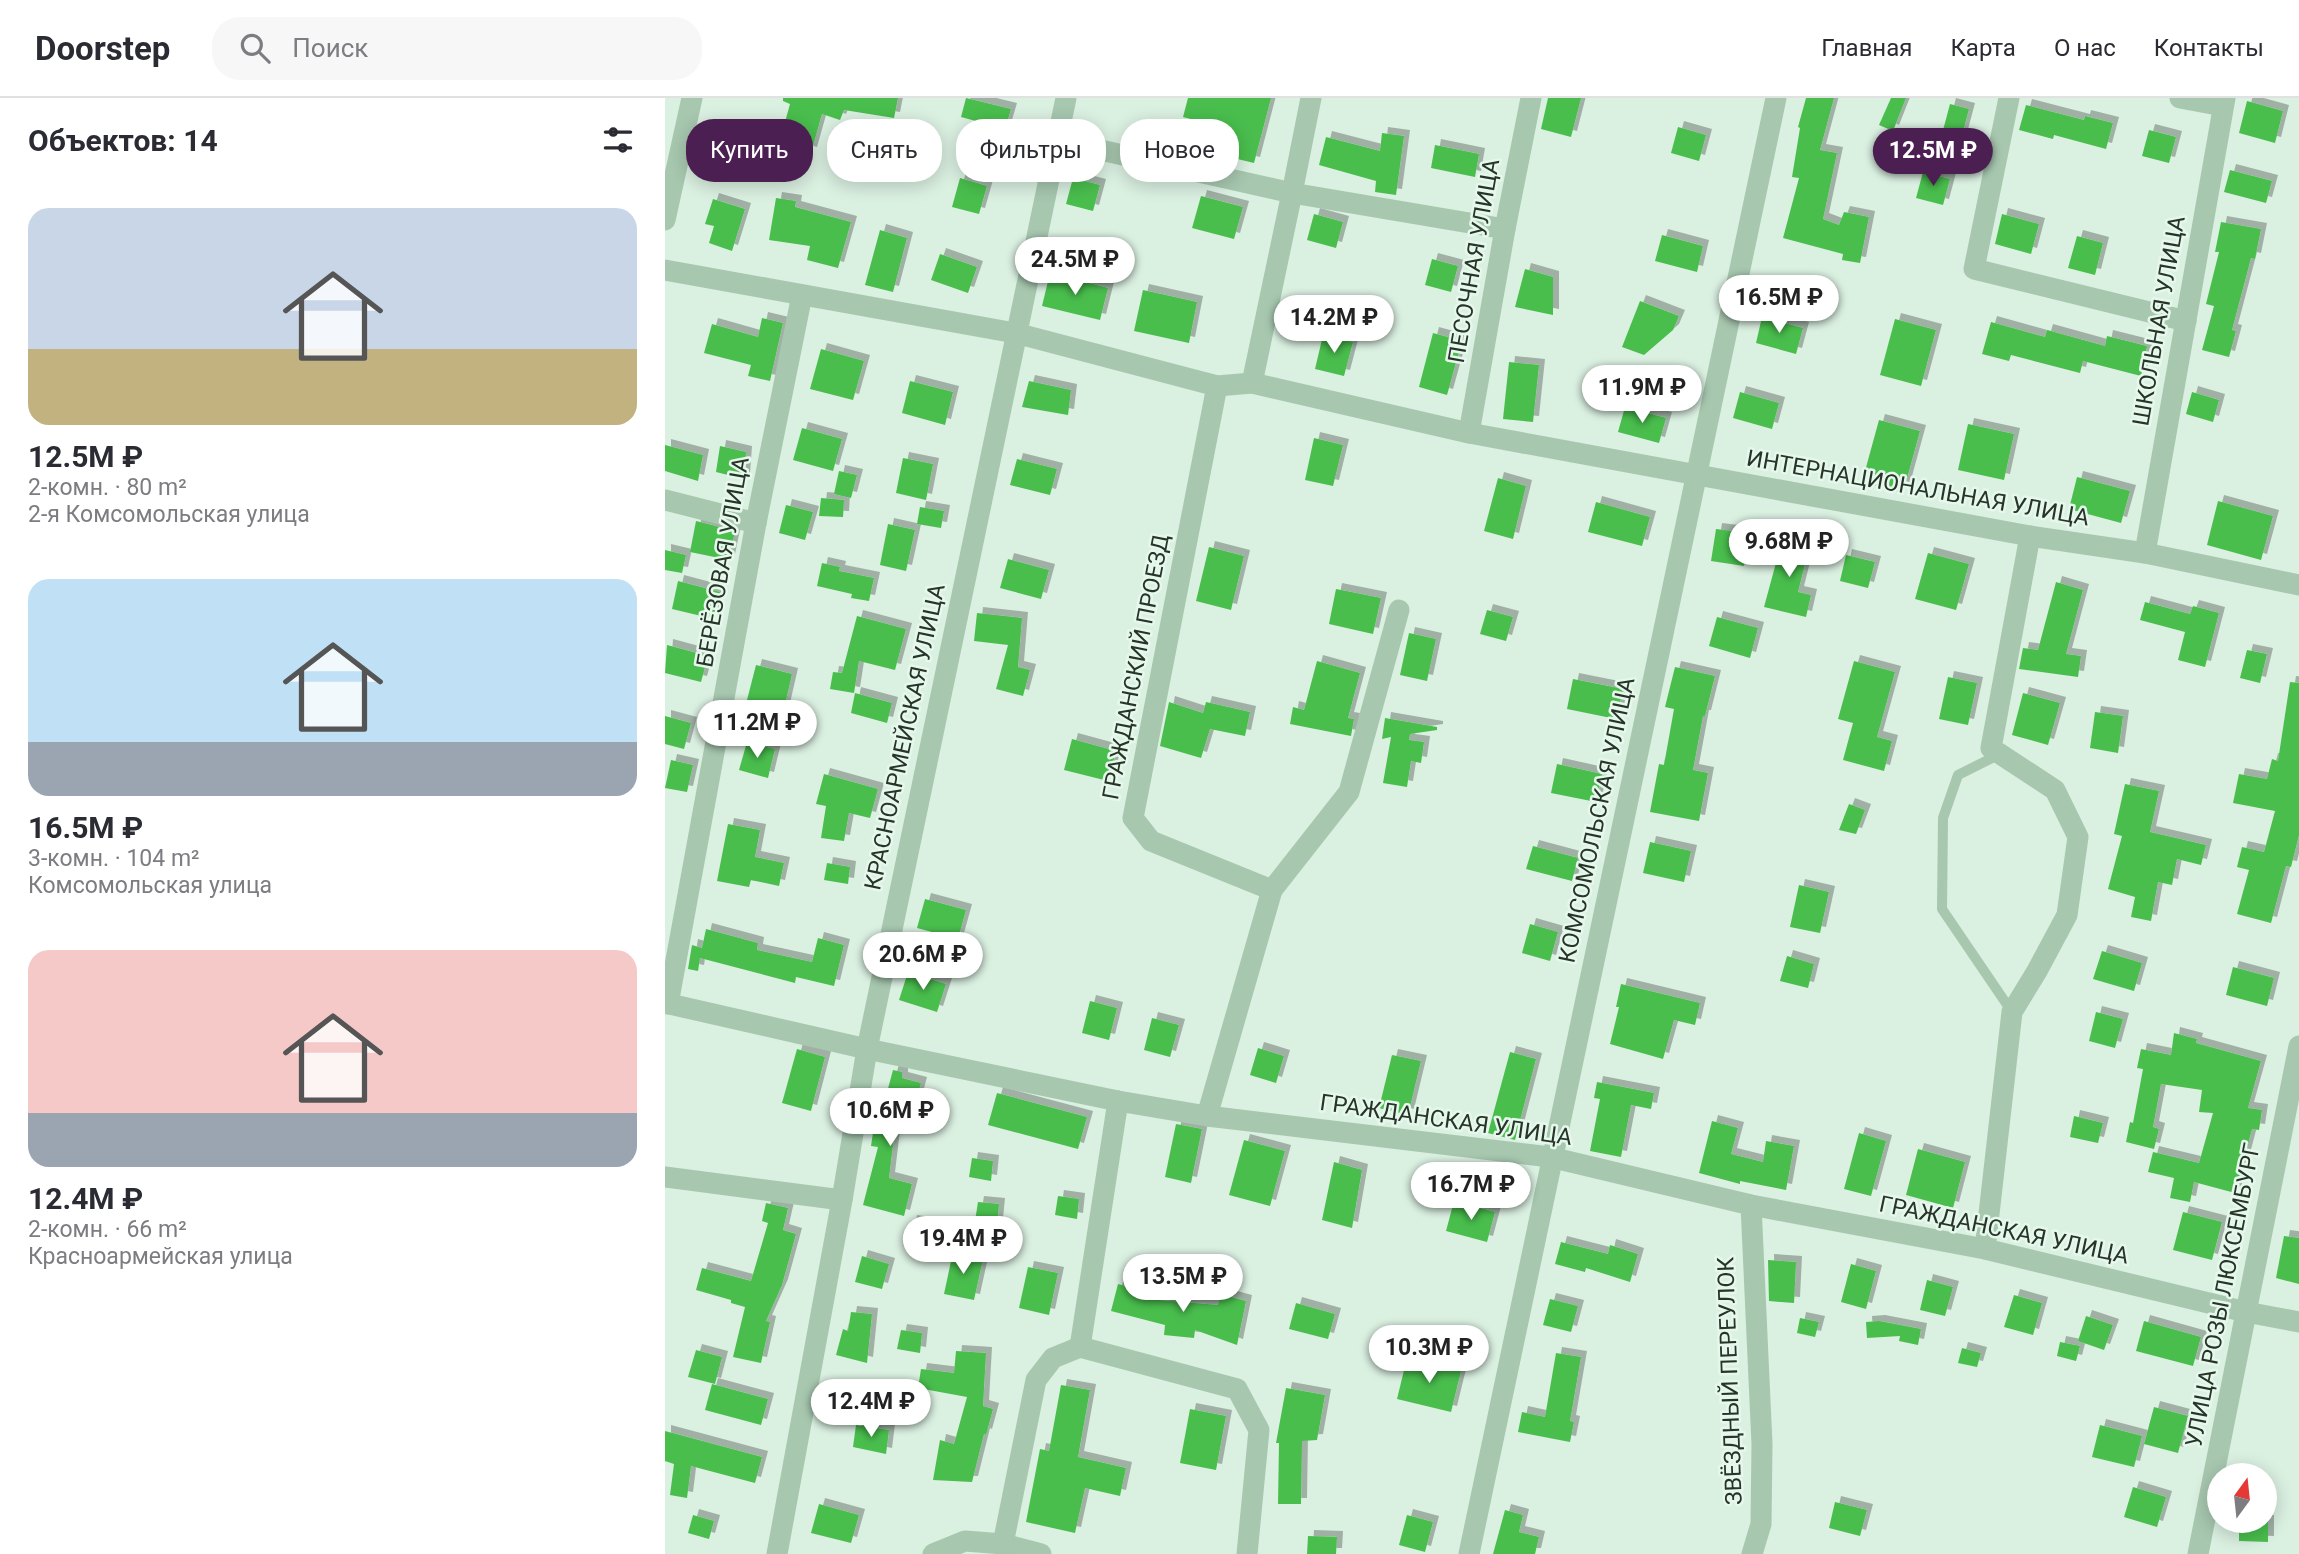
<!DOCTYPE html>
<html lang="ru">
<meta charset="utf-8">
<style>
:root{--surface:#fff;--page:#f7f7f7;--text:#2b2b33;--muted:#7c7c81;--line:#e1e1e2;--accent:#4b1f52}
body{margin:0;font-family:Roboto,sans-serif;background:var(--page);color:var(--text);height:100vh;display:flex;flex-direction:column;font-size:26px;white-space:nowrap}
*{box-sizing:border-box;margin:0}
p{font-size:23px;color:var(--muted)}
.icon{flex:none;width:38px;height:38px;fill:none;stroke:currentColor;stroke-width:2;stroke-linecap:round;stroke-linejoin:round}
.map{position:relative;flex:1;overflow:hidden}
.sheet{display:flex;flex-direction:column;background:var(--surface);width:665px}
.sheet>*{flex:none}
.hud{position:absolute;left:21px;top:21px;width:665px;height:63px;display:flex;gap:14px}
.needle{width:46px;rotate:15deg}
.buttons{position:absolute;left:1542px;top:1365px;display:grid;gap:14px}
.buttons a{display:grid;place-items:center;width:70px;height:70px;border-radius:50%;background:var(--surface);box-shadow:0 4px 18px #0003;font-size:35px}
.price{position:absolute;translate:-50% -60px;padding:0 16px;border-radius:24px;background:#fff;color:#222;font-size:23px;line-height:46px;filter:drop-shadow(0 2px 4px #0008)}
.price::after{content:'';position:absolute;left:50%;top:42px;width:21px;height:16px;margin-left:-10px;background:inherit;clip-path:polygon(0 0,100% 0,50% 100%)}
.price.on{background:var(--accent);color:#fff}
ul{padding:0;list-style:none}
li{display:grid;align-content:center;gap:14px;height:371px;padding:0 28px}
li span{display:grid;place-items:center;height:217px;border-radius:21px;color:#555}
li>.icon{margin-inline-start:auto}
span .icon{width:126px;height:126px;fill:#fffc;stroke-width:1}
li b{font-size:30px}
h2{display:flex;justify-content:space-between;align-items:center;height:84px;padding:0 28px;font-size:30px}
.pill{padding:0 24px;border-radius:28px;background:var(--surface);box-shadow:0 4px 18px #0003;font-size:24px;line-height:63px}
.pill.on{background:var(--accent);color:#fff}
header{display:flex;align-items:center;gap:42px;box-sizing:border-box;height:98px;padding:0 35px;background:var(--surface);border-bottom:2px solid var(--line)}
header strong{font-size:33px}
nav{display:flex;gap:38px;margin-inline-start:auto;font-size:24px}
.search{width:490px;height:63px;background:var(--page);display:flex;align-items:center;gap:18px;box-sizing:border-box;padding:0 24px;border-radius:28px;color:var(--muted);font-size:26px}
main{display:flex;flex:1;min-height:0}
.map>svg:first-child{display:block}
</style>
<header>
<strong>Doorstep</strong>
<div class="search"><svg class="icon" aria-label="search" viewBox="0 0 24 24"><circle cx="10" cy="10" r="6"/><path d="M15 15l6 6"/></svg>Поиск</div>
<nav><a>Главная</a><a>Карта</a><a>О нас</a><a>Контакты</a></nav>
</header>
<main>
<section class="sheet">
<h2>Объектов: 14<svg class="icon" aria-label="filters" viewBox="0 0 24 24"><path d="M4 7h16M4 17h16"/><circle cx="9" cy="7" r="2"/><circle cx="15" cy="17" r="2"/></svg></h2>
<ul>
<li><span style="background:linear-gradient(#c9d6e8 65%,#c2b280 0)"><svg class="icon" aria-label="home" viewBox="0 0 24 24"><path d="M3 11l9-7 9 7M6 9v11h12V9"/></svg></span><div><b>12.5M ₽</b><p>2-комн. · 80 m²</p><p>2-я Комсомольская улица</p></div></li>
<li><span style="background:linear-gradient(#bfe0f5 75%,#9aa5b1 0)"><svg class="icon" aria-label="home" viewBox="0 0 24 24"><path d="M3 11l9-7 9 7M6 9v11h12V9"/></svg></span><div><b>16.5M ₽</b><p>3-комн. · 104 m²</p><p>Комсомольская улица</p></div></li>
<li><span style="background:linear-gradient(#f6c9c9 75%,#9aa5b1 0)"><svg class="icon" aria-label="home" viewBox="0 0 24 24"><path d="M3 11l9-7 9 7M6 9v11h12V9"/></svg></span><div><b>12.4M ₽</b><p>2-комн. · 66 m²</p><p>Красноармейская улица</p></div></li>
</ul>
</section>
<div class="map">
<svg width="1634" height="1456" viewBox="0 0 1634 1456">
<defs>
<filter id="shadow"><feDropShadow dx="6" dy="-6" stdDeviation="0" flood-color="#0004"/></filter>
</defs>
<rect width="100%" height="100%" fill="#daf0e1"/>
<g fill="#4abe4d" filter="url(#shadow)">
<polygon points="118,0 233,0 229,20 179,12 175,22 157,16 146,55 118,47 120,24 125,6 118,3"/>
<polygon points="301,0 346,11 340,31 296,19"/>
<polygon points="523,0 606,0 589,65 560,58 567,32 518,19"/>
<polygon points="883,0 916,0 906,39 876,31"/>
<polygon points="1141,0 1169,0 1155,52 1172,55 1158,121 1174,127 1179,114 1204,119 1195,165 1177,162 1178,156 1118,140 1134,80 1127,79 1135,30 1133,29"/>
<polygon points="1226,0 1241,0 1228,33 1214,27"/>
<polygon points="1582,3 1618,13 1610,45 1574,35"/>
<polygon points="1285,6 1304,11 1296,41 1277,36"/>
<polygon points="1361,7 1419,22 1420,18 1448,25 1441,51 1389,37 1388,41 1354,32"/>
<polygon points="1013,29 1041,37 1034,63 1006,55"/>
<polygon points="1484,32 1511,39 1504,65 1477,58"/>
<polygon points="717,35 739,38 731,97 710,94 711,83 654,67 661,39 715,53"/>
<polygon points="770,47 814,56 810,79 766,70"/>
<polygon points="1565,72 1607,83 1601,105 1559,94"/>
<polygon points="1258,74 1285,81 1278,107 1251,100"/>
<polygon points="295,80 322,88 314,116 287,109"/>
<polygon points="408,80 435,87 428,113 401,106"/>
<polygon points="536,98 578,109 569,141 527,130"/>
<polygon points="111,100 131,103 130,109 186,124 173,170 142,162 145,148 104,142"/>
<polygon points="48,101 80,111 67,153 44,145 49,128 40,126"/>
<polygon points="649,116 678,124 671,150 642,142"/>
<polygon points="1337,116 1374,126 1366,156 1330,146"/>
<polygon points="1556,124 1596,131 1590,161 1586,160 1567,232 1571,233 1564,259 1537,252 1549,208 1541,206 1554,154 1550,154"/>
<polygon points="215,132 242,140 228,194 200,187"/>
<polygon points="997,137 1038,148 1032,174 990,163"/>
<polygon points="1412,138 1438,145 1430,177 1403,170"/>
<polygon points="275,156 312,169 303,195 266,182"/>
<polygon points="767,161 793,168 786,194 760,187"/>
<polygon points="860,171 888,179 888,217 850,209"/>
<polygon points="385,175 443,190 435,222 377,208"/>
<polygon points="478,192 532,204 524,245 469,233"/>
<polygon points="975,203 1014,218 1008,232 979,257 957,249"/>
<polygon points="1097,219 1138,230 1131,256 1091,245"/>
<polygon points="97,220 118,225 105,283 83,278 86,267 39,255 47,226 93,239"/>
<polygon points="1230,221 1271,232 1256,288 1215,277"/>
<polygon points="1326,224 1380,239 1382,232 1440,248 1442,238 1482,248 1476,278 1418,263 1415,275 1346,257 1344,263 1317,256"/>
<polygon points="768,235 797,243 782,297 754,289"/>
<polygon points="658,237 688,244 679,278 650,271"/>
<polygon points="156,251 199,263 188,302 145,291"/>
<polygon points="844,264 874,267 868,324 838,321"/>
<polygon points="245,283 288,294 280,327 237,315"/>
<polygon points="364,283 406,292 403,317 357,309"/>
<polygon points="927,283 947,286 943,309 923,305"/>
<polygon points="1075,294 1114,305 1107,331 1068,320"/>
<polygon points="1527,294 1554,302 1548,324 1521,316"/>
<polygon points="960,309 1001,320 994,345 953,334"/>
<polygon points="1214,322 1255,333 1238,395 1197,384"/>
<polygon points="1303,326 1349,336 1339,382 1293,372"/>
<polygon points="137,330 177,341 168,373 128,362"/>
<polygon points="649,340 678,347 668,388 640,382"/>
<polygon points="0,347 38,357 33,383 0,373"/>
<polygon points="55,348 81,354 79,381 51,374"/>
<polygon points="238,360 268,366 261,402 231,395"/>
<polygon points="352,361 392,371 385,397 345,387"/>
<polygon points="174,373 192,377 186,400 169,396"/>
<polygon points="1412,379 1465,393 1456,425 1404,411"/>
<polygon points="833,380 861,388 848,441 819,433"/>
<polygon points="156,400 179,402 178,419 154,418"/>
<polygon points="1553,403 1608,418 1596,462 1542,447"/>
<polygon points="931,404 985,419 977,448 923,434"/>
<polygon points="121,407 148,414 140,442 114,435"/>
<polygon points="255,409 279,413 276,430 252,426"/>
<polygon points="31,423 70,433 64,462 25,454"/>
<polygon points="223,426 250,432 241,473 215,467"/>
<polygon points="1051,431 1084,435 1079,468 1046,463"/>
<polygon points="1118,439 1145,446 1133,494 1146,497 1141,519 1099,509"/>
<polygon points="544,449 579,458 566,512 531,503"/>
<polygon points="0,452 21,457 17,475 0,472"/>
<polygon points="1263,455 1304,466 1291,512 1250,501"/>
<polygon points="1181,457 1210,464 1203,490 1175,483"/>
<polygon points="343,461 384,472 376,501 335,490"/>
<polygon points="157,465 175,469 174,473 209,480 204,503 186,500 187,496 152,488"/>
<polygon points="13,483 55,494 49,521 7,511"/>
<polygon points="1391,484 1418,492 1401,556 1416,558 1413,579 1354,571 1358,550 1373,552"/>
<polygon points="671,491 716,500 708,536 664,526"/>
<polygon points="1480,504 1525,516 1528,508 1554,515 1540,569 1513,562 1520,534 1475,522"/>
<polygon points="822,512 848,519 841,543 815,536"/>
<polygon points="312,515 357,520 353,569 365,572 358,598 331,591 343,547 309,543"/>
<polygon points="192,518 241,531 230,572 194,563 189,595 165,591 168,574 177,575"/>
<polygon points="1052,519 1093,530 1085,560 1044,548"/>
<polygon points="744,535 771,541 762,583 735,577"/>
<polygon points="2,547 43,558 36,584 0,575"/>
<polygon points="1582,552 1602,556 1595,585 1575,580"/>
<polygon points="652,563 695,575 683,620 689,621 686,638 625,626 628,609 639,612"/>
<polygon points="1189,563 1230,574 1212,639 1227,643 1219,673 1178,662 1188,625 1173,621"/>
<polygon points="91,567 127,576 119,611 82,602"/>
<polygon points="1010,569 1050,578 1040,618 1038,618 1028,672 1043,675 1034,723 985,714 994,666 999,667 1009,611 1000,609"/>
<polygon points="1283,579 1312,585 1303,627 1274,621"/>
<polygon points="908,581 958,591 951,621 902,611"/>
<polygon points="1625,584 1634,585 1634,737 1626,769 1621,768 1606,825 1572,816 1584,772 1572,769 1577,749 1599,754 1610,713 1568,705 1574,676 1602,681 1607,661 1613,663"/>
<polygon points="190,595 227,605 222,625 186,615"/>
<polygon points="1358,595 1395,605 1383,647 1347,637"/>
<polygon points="504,604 538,615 541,604 585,614 580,638 545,631 536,660 495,648"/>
<polygon points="1430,614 1458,618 1453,655 1425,650"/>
<polygon points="0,618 26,625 19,651 0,646"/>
<polygon points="720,620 772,629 772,632 745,636 744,642 759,644 756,665 746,663 742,689 718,685 726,639 717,641"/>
<polygon points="407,641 451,653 443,683 399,672"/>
<polygon points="82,644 110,651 103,680 74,672"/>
<polygon points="6,662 28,667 22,694 0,690"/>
<polygon points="892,666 937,676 931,704 886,695"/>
<polygon points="159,676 213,691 205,720 184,715 179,743 156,740 161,708 151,706"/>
<polygon points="1460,686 1494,693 1485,734 1541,747 1536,767 1512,761 1507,787 1493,784 1486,823 1466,819 1470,799 1443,791 1457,738 1449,736"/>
<polygon points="1184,706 1200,712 1191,736 1174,732"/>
<polygon points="63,726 95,732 90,759 119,765 114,788 86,782 84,789 52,783"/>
<polygon points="985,744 1026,753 1019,784 978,775"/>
<polygon points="868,748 913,760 907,783 861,771"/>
<polygon points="162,765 185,769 183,786 159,782"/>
<polygon points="1134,787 1164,794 1155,835 1125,829"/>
<polygon points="260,801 301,812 293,841 252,830"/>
<polygon points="865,826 893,834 885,863 857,855"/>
<polygon points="41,831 93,845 92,852 147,864 153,840 179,847 169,888 131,879 130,885 35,860 33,873 23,871 27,847 37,850"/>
<polygon points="1437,853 1477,865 1469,893 1428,881"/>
<polygon points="1122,858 1149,866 1143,890 1115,883"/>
<polygon points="1568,869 1609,880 1602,908 1561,897"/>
<polygon points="243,874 281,886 272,914 234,902"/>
<polygon points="956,886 1035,905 1030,927 1009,922 998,961 945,946 954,909 951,909"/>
<polygon points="425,903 452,910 444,942 417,935"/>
<polygon points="1431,914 1458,921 1450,950 1424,943"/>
<polygon points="487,920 514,927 505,959 479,952"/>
<polygon points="1509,935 1532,941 1531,945 1596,963 1583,1010 1597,1012 1594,1032 1587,1031 1570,1095 1529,1084 1525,1104 1505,1100 1509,1080 1483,1074 1488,1054 1534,1065 1548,1015 1534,1014 1537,992 1496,986 1488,1029 1494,1031 1489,1051 1461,1044 1465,1024 1468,1025 1478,971 1472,970 1476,951 1506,957"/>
<polygon points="593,950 619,958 611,985 585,977"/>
<polygon points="132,951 160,959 146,1013 117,1005"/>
<polygon points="845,954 871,961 850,1042 823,1035"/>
<polygon points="727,957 756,963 743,1017 714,1010"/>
<polygon points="228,972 237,974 237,980 256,985 249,1011 234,1007 230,1030 224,1080 247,1086 239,1118 198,1107 213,1049 206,1048 212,1008 218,1009"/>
<polygon points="932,984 989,995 986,1011 966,1007 956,1059 925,1053 935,1001 929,1000"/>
<polygon points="332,995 422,1019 413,1051 323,1027"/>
<polygon points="1409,1018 1438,1025 1433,1045 1405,1039"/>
<polygon points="1047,1023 1073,1030 1066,1056 1098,1064 1101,1043 1129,1048 1121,1092 1075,1083 1075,1086 1034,1075"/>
<polygon points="511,1026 537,1031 526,1085 500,1079"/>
<polygon points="1194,1035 1221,1043 1206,1098 1179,1091"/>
<polygon points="579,1042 620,1053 605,1108 564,1097"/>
<polygon points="1253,1051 1300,1064 1288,1110 1241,1097"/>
<polygon points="307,1060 328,1063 326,1083 304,1079"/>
<polygon points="669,1064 697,1072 687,1130 657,1122"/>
<polygon points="393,1098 414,1101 412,1121 390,1117"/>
<polygon points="789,1103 830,1114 822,1144 781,1133"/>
<polygon points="313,1104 334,1106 332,1126 310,1123"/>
<polygon points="101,1105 123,1110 118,1132 131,1136 117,1187 101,1223 105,1224 96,1265 68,1259 80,1209 66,1205 66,1202 31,1192 37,1170 86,1183 103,1125 97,1123"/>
<polygon points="1518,1114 1557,1124 1547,1162 1508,1152"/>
<polygon points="246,1123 267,1126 265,1146 243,1142"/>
<polygon points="1619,1138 1634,1140 1634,1186 1611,1180"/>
<polygon points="896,1144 943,1156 945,1147 973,1156 965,1184 921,1170 920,1174 890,1166"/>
<polygon points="288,1154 318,1161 309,1202 279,1196"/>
<polygon points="197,1158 224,1166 217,1191 190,1184"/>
<polygon points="1103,1162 1131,1164 1129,1205 1104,1203"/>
<polygon points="1186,1166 1211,1173 1201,1211 1176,1204"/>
<polygon points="363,1169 393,1175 384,1217 354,1210"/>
<polygon points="1262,1182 1288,1189 1280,1218 1255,1212"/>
<polygon points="453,1186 495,1197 493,1202 553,1207 555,1196 581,1203 572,1247 530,1232 529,1240 499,1237 500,1227 446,1213"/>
<polygon points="1349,1197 1377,1205 1368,1237 1339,1229"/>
<polygon points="885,1201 913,1208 906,1234 878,1227"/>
<polygon points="631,1205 670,1216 663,1241 624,1231"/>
<polygon points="186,1214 207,1216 202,1265 171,1257 178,1231 183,1233"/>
<polygon points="1421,1218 1448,1227 1439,1252 1413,1243"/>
<polygon points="1135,1220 1154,1224 1150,1239 1132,1235"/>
<polygon points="1214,1223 1256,1231 1253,1247 1234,1243 1235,1238 1202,1240 1201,1224"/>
<polygon points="1479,1223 1536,1239 1528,1268 1471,1253"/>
<polygon points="236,1232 257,1235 255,1255 232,1251"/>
<polygon points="1395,1244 1415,1248 1411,1263 1392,1258"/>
<polygon points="1297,1250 1316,1255 1312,1269 1293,1265"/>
<polygon points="31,1252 57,1259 50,1286 23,1279"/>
<polygon points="291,1253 321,1255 318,1308 328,1311 321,1337 319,1336 307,1384 268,1382 275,1342 289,1346 302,1299 253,1290 256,1271 289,1275"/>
<polygon points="891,1255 916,1259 905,1323 909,1324 905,1344 853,1334 857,1314 880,1319"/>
<polygon points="742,1260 796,1273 786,1314 732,1301"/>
<polygon points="47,1286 103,1301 96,1327 40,1312"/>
<polygon points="396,1287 425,1292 413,1359 461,1370 455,1398 420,1390 410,1435 361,1424 375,1351 384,1353"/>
<polygon points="621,1290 660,1297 652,1342 637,1343 636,1406 613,1406 614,1345 611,1345"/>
<polygon points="1489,1309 1523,1318 1513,1355 1479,1346"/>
<polygon points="525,1311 561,1318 551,1372 515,1365"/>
<polygon points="191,1327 224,1332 221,1356 188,1349"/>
<polygon points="1435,1327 1477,1338 1469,1369 1427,1359"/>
<polygon points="0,1333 97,1359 90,1385 26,1368 22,1400 5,1397 9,1366 0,1363"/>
<polygon points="1468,1389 1501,1399 1492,1429 1459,1419"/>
<polygon points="1170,1404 1202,1412 1195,1438 1164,1430"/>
<polygon points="154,1406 194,1417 186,1445 146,1435"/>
<polygon points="840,1412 858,1417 854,1434 874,1439 870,1456 828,1456"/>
<polygon points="28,1417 49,1423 44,1441 23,1435"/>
<polygon points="742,1417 768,1424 760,1454 734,1447"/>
<polygon points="1574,1423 1603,1423 1603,1444 1574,1443"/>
<polygon points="643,1438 672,1439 671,1456 642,1456"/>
</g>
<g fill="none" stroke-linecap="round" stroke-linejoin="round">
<polyline stroke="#a7c7af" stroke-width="10" points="1335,656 1293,677 1278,720 1277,811 1347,914"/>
<g stroke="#a7c7af" stroke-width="21">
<polyline points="646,0 627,95 840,131"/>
<polyline points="1344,0 1309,171 1521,223"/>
<polyline points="1515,0 1558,8"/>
<polyline points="391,42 627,95 587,285"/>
<polyline points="0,122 27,0"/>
<polyline points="0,172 350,235 552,288 587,285 804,335 1365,438 1480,455 1634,487"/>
<polyline points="804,335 840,131 866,0"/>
<polyline points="0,402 91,425"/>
<polyline points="1480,455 1560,0"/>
<polyline points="607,792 684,694 734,512"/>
<polyline points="0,905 202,951 453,1003 542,1018 885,1059 1086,1107 1320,1151 1581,1214 1634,1224"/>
<polyline points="3,906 91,425 137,197"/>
<polyline points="453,1003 415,1249 572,1291 594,1332 582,1456"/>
<polyline points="542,1018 607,792 486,743 468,720 552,288"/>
<polyline points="0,1079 177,1102"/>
<polyline points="1086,1107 1097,1346 1096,1426 1087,1456"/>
<polyline points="1320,1151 1347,914 1372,873 1402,817 1413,739 1390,692 1326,650 1365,438"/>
<polyline points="338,1446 376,1456"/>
<polyline points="112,1456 177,1102 202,951 401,0"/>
<polyline points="268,1456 300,1443 338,1446 371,1282 388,1260 415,1249"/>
<path d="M804,1456C904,970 1011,486 1111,0"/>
<polyline points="1533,1456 1634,948"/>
</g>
</g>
<g text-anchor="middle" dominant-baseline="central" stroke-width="5" stroke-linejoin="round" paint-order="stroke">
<g font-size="23" fill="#273428" stroke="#e6f8ec">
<text transform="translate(809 163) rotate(-80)">ПЕСОЧНАЯ УЛИЦА</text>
<text transform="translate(1494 223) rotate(-80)">ШКОЛЬНАЯ УЛИЦА</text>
<text transform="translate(1253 390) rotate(10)">ИНТЕРНАЦИОНАЛЬНАЯ УЛИЦА</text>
<text transform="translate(58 464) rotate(-80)">БЕРЁЗОВАЯ УЛИЦА</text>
<text transform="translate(471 569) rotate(-79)">ГРАЖДАНСКИЙ ПРОЕЗД</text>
<text transform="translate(240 639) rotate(-78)">КРАСНОАРМЕЙСКАЯ УЛИЦА</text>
<text transform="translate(932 722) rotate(-78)">КОМСОМОЛЬСКАЯ УЛИЦА</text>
<text transform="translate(781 1022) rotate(8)">ГРАЖДАНСКАЯ УЛИЦА</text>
<text transform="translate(1339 1132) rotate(12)">ГРАЖДАНСКАЯ УЛИЦА</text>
<text transform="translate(1558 1197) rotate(-79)">УЛИЦА РОЗЫ ЛЮКСЕМБУРГ</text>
<text transform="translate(1065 1283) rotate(-92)">ЗВЁЗДНЫЙ ПЕРЕУЛОК</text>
</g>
</g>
</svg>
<div class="buttons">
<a><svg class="needle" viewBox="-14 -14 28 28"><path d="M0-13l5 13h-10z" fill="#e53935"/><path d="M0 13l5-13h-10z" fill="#7c7c81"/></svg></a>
</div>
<b class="price on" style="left:1268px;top:90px">12.5M ₽</b>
<b class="price" style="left:410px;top:199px">24.5M ₽</b>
<b class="price" style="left:1114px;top:237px">16.5M ₽</b>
<b class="price" style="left:669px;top:257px">14.2M ₽</b>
<b class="price" style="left:977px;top:327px">11.9M ₽</b>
<b class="price" style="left:1124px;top:481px">9.68M ₽</b>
<b class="price" style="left:92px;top:662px">11.2M ₽</b>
<b class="price" style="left:258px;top:894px">20.6M ₽</b>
<b class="price" style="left:225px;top:1050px">10.6M ₽</b>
<b class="price" style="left:806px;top:1124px">16.7M ₽</b>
<b class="price" style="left:298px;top:1178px">19.4M ₽</b>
<b class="price" style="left:518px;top:1216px">13.5M ₽</b>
<b class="price" style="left:764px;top:1287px">10.3M ₽</b>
<b class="price" style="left:206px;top:1341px">12.4M ₽</b>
<div class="hud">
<a class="pill on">Купить</a>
<a class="pill">Снять</a>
<a class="pill">Фильтры</a>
<a class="pill">Новое</a>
</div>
</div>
</main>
